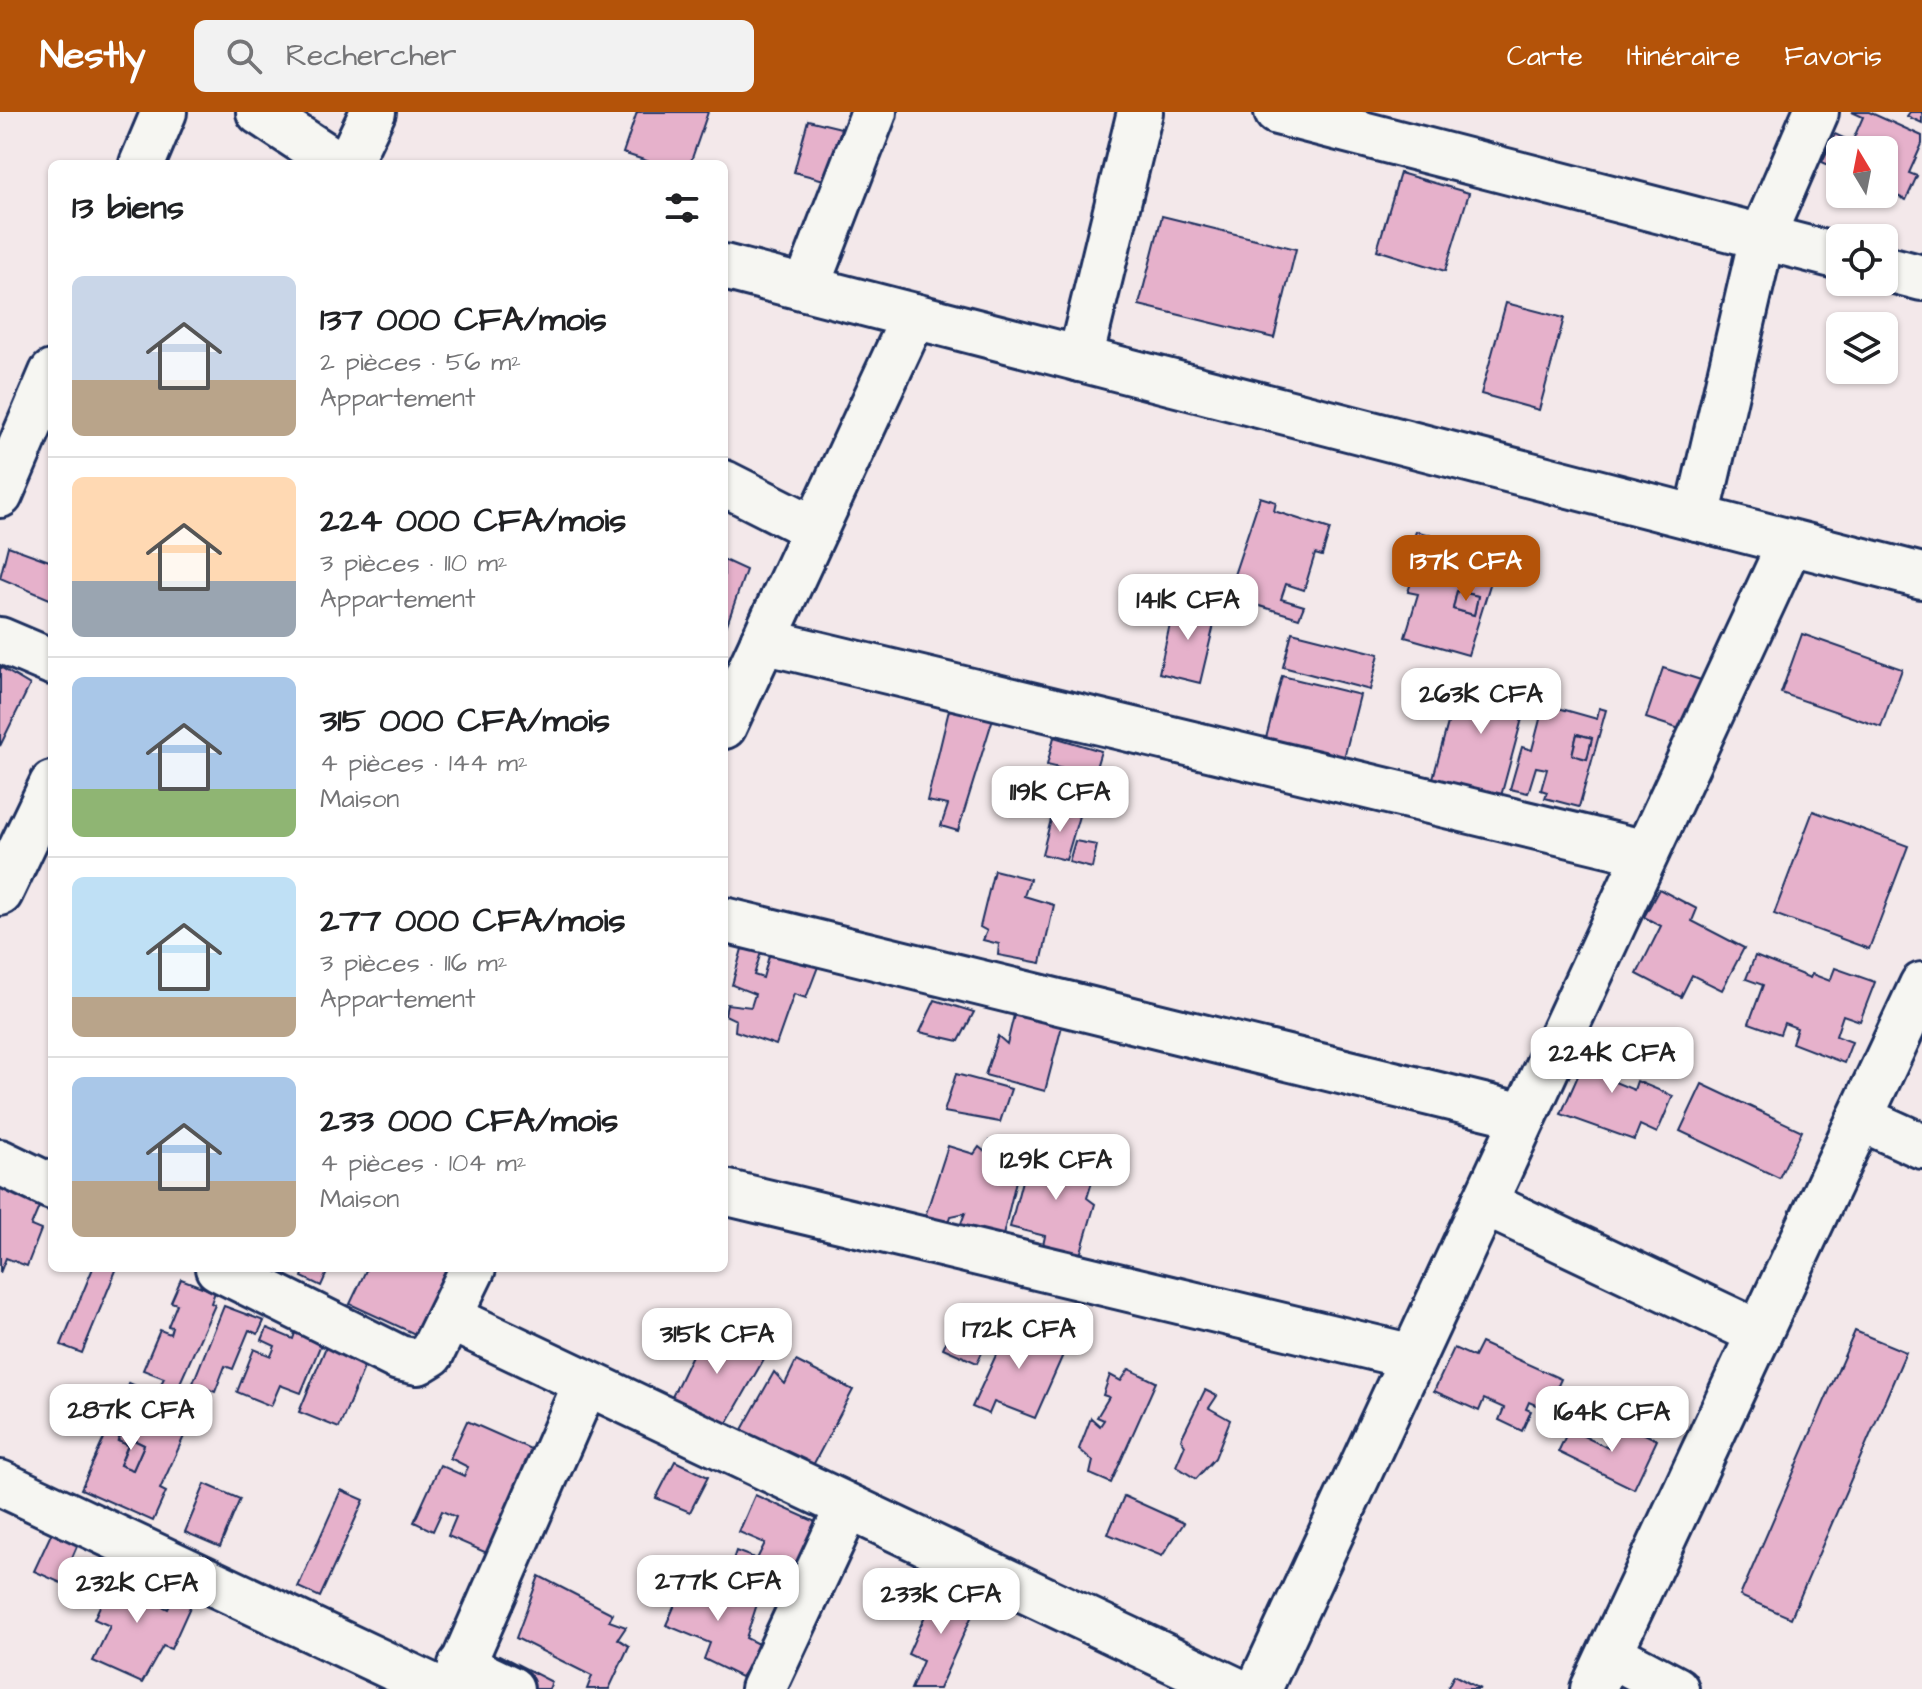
<!DOCTYPE html>
<html lang="fr">
<meta charset="utf-8">
<style>
:root{--surface:#fff;--page:#f2f2f2;--text:#202124;--muted:#757577;--line:#e0e0e0;--accent:#b45309}
body{margin:0;font-family:"Architects Daughter",sans-serif;background:var(--page);color:var(--text);height:100vh;display:flex;flex-direction:column;font-size:30px;white-space:nowrap}
*{box-sizing:border-box;margin:0}
p{font-size:26px;color:var(--muted)}
.icon{flex:none;width:44px;height:44px;fill:none;stroke:currentColor;stroke-width:2;stroke-linecap:round;stroke-linejoin:round}
.map{position:relative;flex:1;overflow:hidden}
.panel{position:absolute;left:48px;top:48px;width:680px;height:1112px;display:flex;flex-direction:column;background:var(--surface);border-radius:12px;box-shadow:0 2px 6px #0004}
.panel>*{flex:none}
.needle{width:52px;rotate:350deg}
.tools{position:absolute;left:1826px;top:24px;display:grid;gap:16px}
.tools a{display:grid;place-items:center;width:72px;height:72px;border-radius:12px;background:var(--surface);box-shadow:0 2px 6px #0004;font-size:40px}
.price{position:absolute;translate:-50% -68px;padding:0 18px;border-radius:16px;background:#fff;color:#222;font-size:26px;line-height:52px;filter:drop-shadow(0 2px 4px #0008)}
.price::after{content:'';position:absolute;left:50%;top:48px;width:24px;height:18px;margin-left:-12px;background:inherit;clip-path:polygon(0 0,100% 0,50% 100%)}
.price.selected{background:var(--accent);color:#fff}
ul{padding:0;list-style:none}
li{display:flex;align-items:center;gap:24px;height:200px;padding:0 24px}
li+li{border-top:2px solid var(--line)}
li span{display:grid;place-items:center;flex:none;width:224px;height:160px;border-radius:12px;color:#555}
li>.icon{margin-inline-start:auto}
span .icon{width:96px;height:96px;fill:#fffc;stroke-width:1}
li b{font-size:34px}
h2{display:flex;justify-content:space-between;align-items:center;height:96px;padding:0 24px;font-size:34px}
header{display:flex;align-items:center;gap:48px;box-sizing:border-box;height:112px;padding:0 40px;background:var(--accent);color:#fff}
header strong{font-size:38px}
nav{display:flex;gap:44px;margin-inline-start:auto;font-size:28px}
.search{width:560px;height:72px;background:var(--page);display:flex;align-items:center;gap:20px;box-sizing:border-box;padding:0 28px;border-radius:12px;color:var(--muted);font-size:30px}
.map>svg:first-child{display:block}
</style>
<header>
<strong>Nestly</strong>
<div class="search"><svg class="icon" aria-label="search" viewBox="0 0 24 24"><circle cx="10" cy="10" r="6"/><path d="M15 15l6 6"/></svg>Rechercher</div>
<nav><a>Carte</a><a>Itinéraire</a><a>Favoris</a></nav>
</header>
<div class="map">
<svg width="1922" height="1577" viewBox="0 0 1922 1577">
<rect width="100%" height="100%" fill="#f3e8ea"/>
<filter id="ink" filterUnits="userSpaceOnUse"><feTurbulence type="fractalNoise" baseFrequency=".0125" numOctaves="2"/><feDisplacementMap in="SourceGraphic" scale="16" xChannelSelector="R" yChannelSelector="G"/><feConvolveMatrix kernelMatrix="1 2 1 2 8 2 1 2 1" color-interpolation-filters="sRGB"/></filter>
<g filter="url(#ink)">
<g fill="#e6b1cb" stroke="#1b2f5e" stroke-width="2" fill-rule="evenodd">
<polygon points="637,0 708,0 690,52 656,52 623,41"/>
<polygon points="1852,0 1869,0 1922,24 1922,32 1909,61 1917,64 1906,88 1884,78 1884,38 1840,38 1840,58 1822,50 1835,22 1852,30 1863,5"/>
<polygon points="1910,0 1922,0 1922,11 1907,4"/>
<polygon points="808,8 841,16 828,69 794,60"/>
<polygon points="1400,61 1469,81 1445,159 1377,138"/>
<polygon points="1162,104 1296,137 1274,226 1139,193"/>
<polygon points="1506,191 1564,206 1539,298 1481,282"/>
<polygon points="1260,385 1276,390 1274,399 1330,417 1322,444 1315,442 1304,478 1286,472 1281,487 1304,494 1299,506 1227,484"/>
<path d="M1416,419L1499,444L1468,543L1405,525L1418,482L1408,480L1414,461L1405,459ZM1456,442L1470,445L1466,465L1452,462ZM1457,479L1478,484L1474,503L1453,497Z"/>
<polygon points="8,434 52,450 52,488 0,466"/>
<polygon points="1456,442 1470,445 1466,465 1452,462"/>
<polygon points="724,448 746,458 724,521"/>
<polygon points="1457,479 1478,484 1474,503 1453,497"/>
<polygon points="1175,490 1217,500 1200,571 1159,561"/>
<polygon points="1292,520 1379,542 1370,578 1283,555"/>
<polygon points="1802,522 1902,557 1881,615 1781,581"/>
<polygon points="0,555 30,573 0,634"/>
<polygon points="1663,556 1707,570 1689,620 1646,606"/>
<polygon points="1461,563 1529,581 1501,684 1433,666"/>
<polygon points="1282,564 1360,583 1343,650 1265,630"/>
<path d="M1544,592L1597,607L1599,596L1606,598L1579,695L1545,686L1547,680L1541,678L1547,657L1536,655L1528,681L1510,677L1522,635L1532,638ZM1577,622L1592,626L1587,647L1572,643Z"/>
<polygon points="949,598 994,603 958,719 941,714 948,693 927,689"/>
<polygon points="1577,622 1592,626 1587,647 1572,643"/>
<polygon points="1054,625 1101,639 1086,689 1060,683 1067,658 1047,653"/>
<polygon points="1054,696 1079,704 1066,748 1042,742"/>
<polygon points="1813,699 1908,734 1869,837 1774,802"/>
<polygon points="1075,729 1097,733 1092,756 1069,750"/>
<polygon points="994,758 1030,767 1024,784 1054,793 1041,851 998,843 999,832 983,828 987,819 980,815"/>
<polygon points="1659,777 1697,797 1692,809 1744,836 1722,878 1692,863 1681,885 1637,862 1661,814 1644,805"/>
<polygon points="742,837 761,840 754,863 763,866 770,840 819,852 806,886 794,882 776,933 735,919 736,908 725,903 727,892 751,895 755,882 732,873"/>
<polygon points="1755,844 1810,866 1812,862 1830,869 1835,856 1875,870 1860,909 1843,903 1836,924 1852,930 1844,951 1792,931 1797,916 1784,911 1780,922 1749,911 1763,873 1746,867"/>
<polygon points="935,888 974,900 959,929 920,920"/>
<polygon points="1015,899 1063,910 1045,979 985,963 998,924 1007,932"/>
<polygon points="1584,923 1623,941 1610,968 1634,978 1637,969 1673,984 1657,1021 1640,1013 1634,1028 1561,1002 1582,955 1572,950"/>
<polygon points="956,962 1011,977 1000,1010 944,1000"/>
<polygon points="1702,972 1802,1019 1779,1066 1680,1019"/>
<polygon points="989,1029 1023,1039 1001,1132 957,1122 965,1101 951,1104 945,1124 921,1117 948,1034 974,1042 979,1035 985,1040"/>
<polygon points="1032,1030 1099,1048 1087,1086 1095,1092 1076,1157 1040,1148 1045,1124 1010,1115"/>
<polygon points="0,1071 42,1088 31,1114 41,1118 27,1154 6,1146 0,1161"/>
<polygon points="93,1156 117,1156 82,1241 61,1233"/>
<polygon points="305,1156 329,1156 321,1174 302,1165"/>
<polygon points="367,1156 464,1156 428,1228 350,1192"/>
<polygon points="181,1167 215,1180 211,1191 215,1193 176,1280 160,1274 164,1266 143,1258 160,1218 170,1222 172,1215 168,1214 177,1192 171,1190"/>
<polygon points="224,1194 264,1209 258,1222 249,1218 233,1257 225,1254 215,1280 193,1271"/>
<polygon points="707,1212 765,1245 726,1313 670,1289"/>
<polygon points="1020,1213 1051,1223 1048,1233 1066,1236 1035,1306 994,1290 989,1302 972,1295 997,1241 989,1237 997,1215 1016,1221"/>
<polygon points="953,1215 989,1226 977,1251 943,1236"/>
<polygon points="267,1216 293,1227 295,1221 321,1232 301,1281 280,1273 271,1294 237,1280 254,1237 271,1244 275,1234 262,1228"/>
<polygon points="1855,1219 1906,1240 1791,1506 1740,1484"/>
<polygon points="1481,1231 1561,1267 1547,1298 1529,1290 1526,1297 1531,1299 1522,1319 1499,1308 1504,1296 1484,1287 1479,1299 1434,1279 1454,1236 1474,1245"/>
<polygon points="326,1235 366,1251 339,1316 299,1300"/>
<polygon points="796,1249 853,1278 811,1357 739,1323 774,1260 785,1272"/>
<polygon points="1129,1257 1156,1270 1111,1371 1090,1362 1093,1349 1079,1337 1091,1306 1100,1314 1104,1308 1097,1305 1109,1285 1103,1283 1110,1263 1121,1269"/>
<path d="M129,1271L195,1300L160,1377L166,1380L153,1409L81,1377ZM121,1322L144,1333L133,1358L120,1353L128,1333L118,1329Z"/>
<polygon points="1205,1278 1217,1284 1209,1296 1230,1308 1215,1346 1196,1367 1176,1354 1185,1333 1181,1327"/>
<polygon points="467,1309 542,1342 496,1445 448,1424 456,1405 442,1399 433,1419 414,1410 440,1353 464,1364 468,1355 450,1346"/>
<polygon points="1620,1310 1657,1328 1634,1377 1558,1340 1569,1317 1608,1336"/>
<polygon points="121,1322 144,1333 133,1358 120,1353 128,1333 118,1329"/>
<polygon points="675,1349 708,1365 690,1400 656,1386"/>
<polygon points="205,1372 240,1387 220,1435 185,1420"/>
<polygon points="341,1378 364,1388 320,1485 298,1475"/>
<polygon points="755,1383 818,1411 787,1489 728,1462 736,1439 757,1447 765,1431 739,1420"/>
<polygon points="1124,1384 1184,1411 1162,1444 1108,1422"/>
<polygon points="52,1420 78,1432 61,1471 34,1459"/>
<polygon points="117,1457 154,1474 152,1479 164,1484 160,1493 168,1497 177,1478 194,1486 171,1537 163,1534 142,1571 93,1549 110,1514 94,1507"/>
<polygon points="539,1464 613,1502 609,1509 626,1515 618,1527 629,1534 609,1577 587,1577 592,1564 516,1526"/>
<polygon points="713,1467 758,1489 746,1526 762,1534 741,1565 704,1547 710,1531 666,1513 686,1468 708,1479"/>
<polygon points="946,1472 979,1488 939,1577 911,1577 923,1549 908,1542 928,1497 932,1499"/>
<polygon points="499,1543 552,1570 549,1577 497,1577 490,1562"/>
<polygon points="1454,1563 1480,1577 1447,1577"/>
</g>
<g fill="none" stroke-linecap="round" stroke-linejoin="round">
<g stroke="#1b2f5e" stroke-width="50">
<g id="minor">
<polyline points="259,0 338,52"/>
<polyline points="1277,0 1840,145"/>
<polyline points="142,52 164,0"/>
<polyline points="348,52 373,0"/>
<polyline points="724,155 1922,464"/>
<polyline points="1884,156 1922,166"/>
<polyline points="806,176 874,0"/>
<polyline points="1080,247 1140,0"/>
<polyline points="724,371 815,417"/>
<polyline points="0,383 52,261"/>
<polyline points="1697,406 1762,125 1816,0"/>
<polyline points="0,528 52,550"/>
<polyline points="763,529 1646,741"/>
<polyline points="724,614 914,204"/>
<polyline points="0,781 52,672"/>
<polyline points="724,808 1524,1004"/>
<polyline points="1860,1006 1922,1034"/>
<polyline points="0,1050 52,1075"/>
<polyline points="724,1080 1413,1245"/>
<polyline points="1484,1091 1759,1221"/>
<polyline points="218,1156 399,1246 418,1250 431,1242 473,1156"/>
<polyline points="450,1206 1234,1577"/>
<polyline points="0,1371 438,1577"/>
<polyline points="1610,1542 1676,1577"/>
<polyline points="461,1553 511,1577"/>
<polyline points="452,1577 586,1271"/>
<polyline points="763,1577 848,1395"/>
<polyline points="1259,1577 1790,431"/>
<polyline points="1593,1577 1922,873"/>
</g>
</g>
<use href="#minor" stroke="#f6f6f2" stroke-width="44"/>
</g>
</g>
</svg>
<div class="tools">
<a><svg class="needle" viewBox="-14 -14 28 28"><path d="M0-13l5 13h-10z" fill="#e53935"/><path d="M0 13l5-13h-10z" fill="#757577"/></svg></a>
<a><svg class="icon" aria-label="locate" viewBox="0 0 24 24"><circle cx="12" cy="12" r="6"/><path d="M12 2v4M12 18v4M2 12h4M18 12h4"/></svg></a>
<a><svg class="icon" aria-label="layers" viewBox="0 0 24 24"><path d="M12 4l9 5-9 5-9-5zM3 14l9 5 9-5"/></svg></a>
</div>
<b class="price selected" style="left:1466px;top:491px">137K CFA</b>
<b class="price" style="left:1188px;top:530px">141K CFA</b>
<b class="price" style="left:1481px;top:624px">263K CFA</b>
<b class="price" style="left:1060px;top:722px">119K CFA</b>
<b class="price" style="left:1612px;top:983px">224K CFA</b>
<b class="price" style="left:1056px;top:1090px">129K CFA</b>
<b class="price" style="left:1019px;top:1259px">172K CFA</b>
<b class="price" style="left:717px;top:1264px">315K CFA</b>
<b class="price" style="left:131px;top:1340px">287K CFA</b>
<b class="price" style="left:1612px;top:1342px">164K CFA</b>
<b class="price" style="left:718px;top:1511px">277K CFA</b>
<b class="price" style="left:137px;top:1513px">232K CFA</b>
<b class="price" style="left:941px;top:1524px">233K CFA</b>
<section class="panel">
<h2>13 biens<svg class="icon" aria-label="filters" viewBox="0 0 24 24"><path d="M4 7h16M4 17h16"/><circle cx="9" cy="7" r="2"/><circle cx="15" cy="17" r="2"/></svg></h2>
<ul>
<li><span style="background:linear-gradient(#c9d6e8 65%,#b9a48a 0)"><svg class="icon" aria-label="home" viewBox="0 0 24 24"><path d="M3 11l9-7 9 7M6 9v11h12V9"/></svg></span><div><b>137 000 CFA/mois</b><p>2 pièces · 56 m²</p><p>Appartement</p></div></li>
<li><span style="background:linear-gradient(#ffd9b3 65%,#9aa5b1 0)"><svg class="icon" aria-label="home" viewBox="0 0 24 24"><path d="M3 11l9-7 9 7M6 9v11h12V9"/></svg></span><div><b>224 000 CFA/mois</b><p>3 pièces · 110 m²</p><p>Appartement</p></div></li>
<li><span style="background:linear-gradient(#a9c7e8 70%,#8fb573 0)"><svg class="icon" aria-label="home" viewBox="0 0 24 24"><path d="M3 11l9-7 9 7M6 9v11h12V9"/></svg></span><div><b>315 000 CFA/mois</b><p>4 pièces · 144 m²</p><p>Maison</p></div></li>
<li><span style="background:linear-gradient(#bfe0f5 75%,#b9a48a 0)"><svg class="icon" aria-label="home" viewBox="0 0 24 24"><path d="M3 11l9-7 9 7M6 9v11h12V9"/></svg></span><div><b>277 000 CFA/mois</b><p>3 pièces · 116 m²</p><p>Appartement</p></div></li>
<li><span style="background:linear-gradient(#a9c7e8 65%,#b9a48a 0)"><svg class="icon" aria-label="home" viewBox="0 0 24 24"><path d="M3 11l9-7 9 7M6 9v11h12V9"/></svg></span><div><b>233 000 CFA/mois</b><p>4 pièces · 104 m²</p><p>Maison</p></div></li>
</ul>
</section>
</div>
